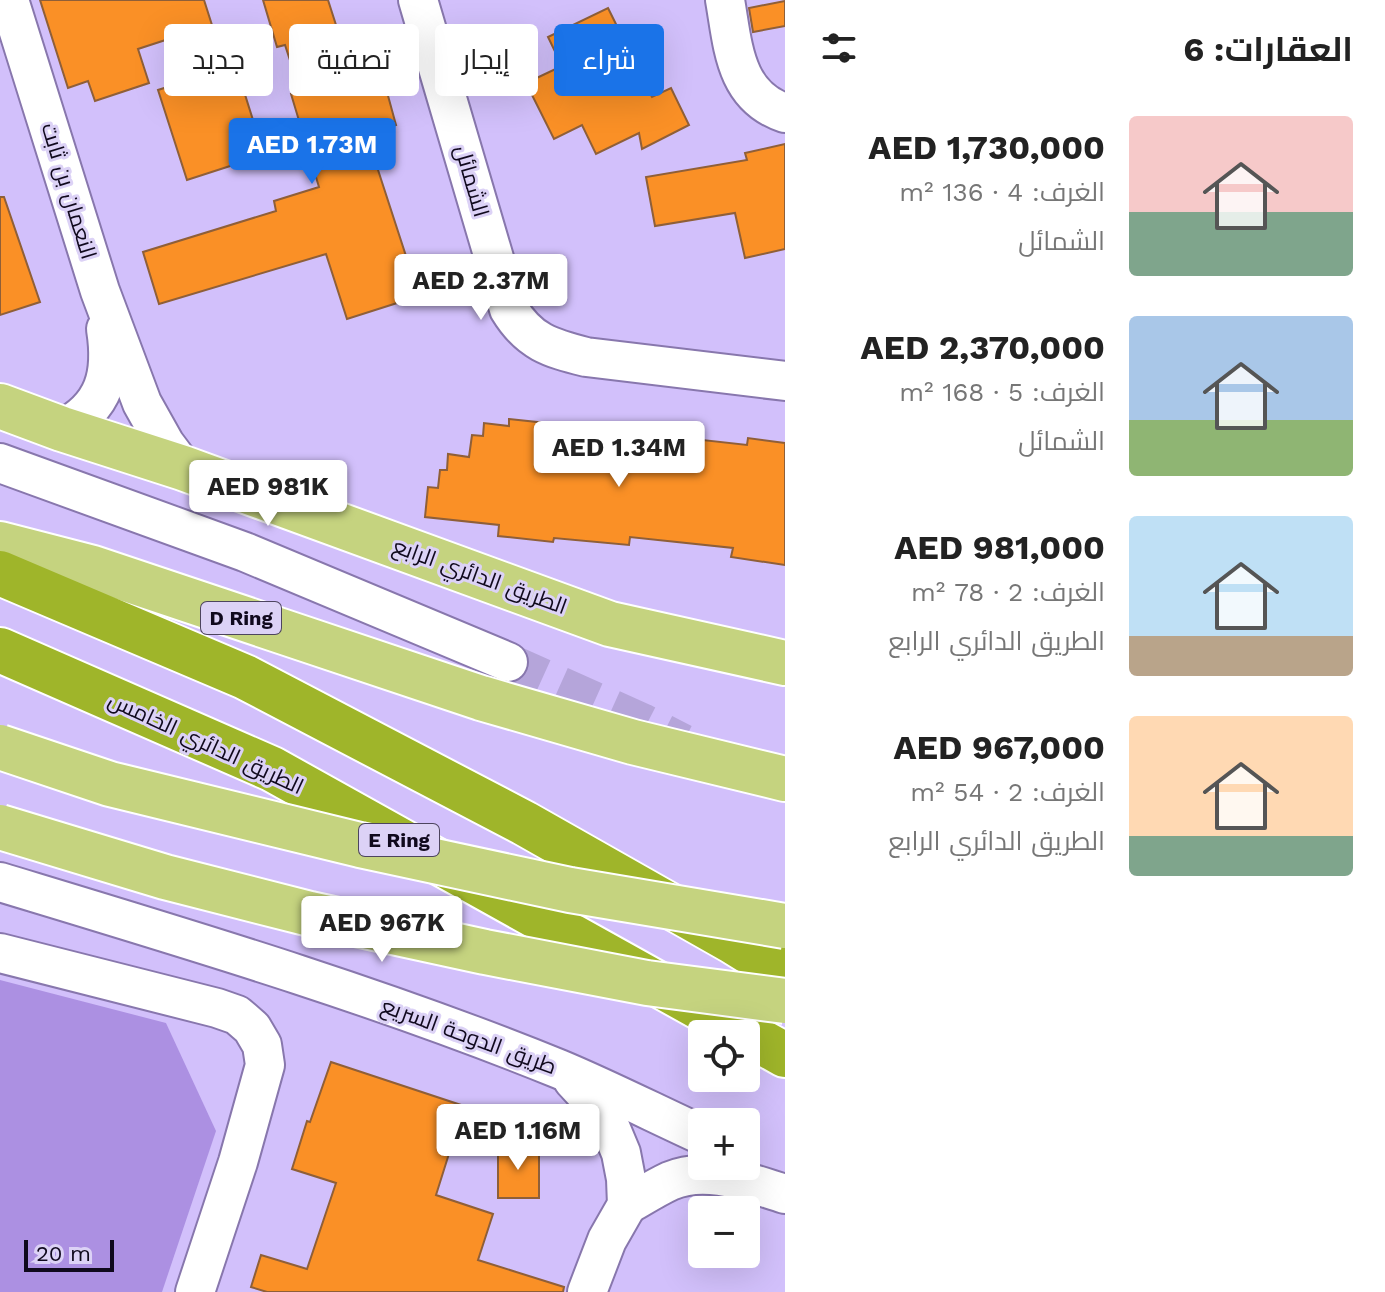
<!DOCTYPE html>
<html lang="ar">
<meta charset="utf-8">
<style>
:root{--surface:#fff;--page:#f6f6f6;--text:#222;--muted:#767676;--accent:#1a73e8}
body{margin:0;font-family:"Work Sans",Cairo,sans-serif;background:var(--page);color:var(--text);direction:rtl;height:100vh;display:flex;flex-direction:column;font-size:30px;white-space:nowrap}
*{box-sizing:border-box;margin:0}
p{font-size:26px;color:var(--muted)}
.icon{flex:none;width:44px;height:44px;fill:none;stroke:currentColor;stroke-width:2;stroke-linecap:round;stroke-linejoin:round}
.map{position:relative;flex:1;overflow:hidden;direction:ltr}
.panel{display:flex;flex-direction:column;background:var(--surface);width:600px}
.panel>*{flex:none}
.top-card{position:absolute;left:24px;top:24px;width:640px;height:72px;direction:rtl;display:flex;gap:16px}
.controls{position:absolute;left:688px;top:1020px;display:grid;gap:16px}
.controls a{display:grid;place-items:center;width:72px;height:72px;border-radius:8px;background:var(--surface);box-shadow:0 8px 32px #0002;font-size:40px}
.scale{position:absolute;left:24px;bottom:20px;width:90px;box-sizing:border-box;padding-left:8px;border:4px solid #10091d;border-top:0;font-size:22px;line-height:28px;white-space:nowrap;color:#10091d;-webkit-text-stroke:6px #dcd2f6;paint-order:stroke}
.price{position:absolute;translate:-50% -68px;padding:0 18px;border-radius:8px;background:#fff;color:#222;font-size:26px;line-height:52px;filter:drop-shadow(0 2px 4px #0008)}
.price::after{content:'';position:absolute;left:50%;top:48px;width:24px;height:18px;margin-left:-12px;background:inherit;clip-path:polygon(0 0,100% 0,50% 100%)}
.price.on{background:var(--accent);color:#fff}
ul{padding:0;list-style:none}
li{display:flex;align-items:center;gap:24px;height:200px;padding:0 32px}
li span{display:grid;place-items:center;flex:none;width:224px;height:160px;border-radius:8px;color:#555}
li>.icon{margin-inline-start:auto}
span .icon{width:96px;height:96px;fill:#fffc;stroke-width:1}
li b{font-size:34px}
h2{display:flex;justify-content:space-between;align-items:center;height:96px;padding:0 32px;font-size:34px}
.tag{padding:0 28px;border-radius:8px;background:var(--surface);box-shadow:0 8px 32px #0002;font-size:28px;line-height:72px}
.tag.on{background:var(--accent);color:#fff}
main{display:flex;flex:1;min-height:0}
.map>svg:first-child{display:block}
</style>
<main>
<section class="panel">
<h2>العقارات: 6<svg class="icon" aria-label="filters" viewBox="0 0 24 24"><path d="M4 7h16M4 17h16"/><circle cx="9" cy="7" r="2"/><circle cx="15" cy="17" r="2"/></svg></h2>
<ul>
<li><span style="background:linear-gradient(#f6c9c9 60%,#7fa58c 0)"><svg class="icon" aria-label="home" viewBox="0 0 24 24"><path d="M3 11l9-7 9 7M6 9v11h12V9"/></svg></span><div><b>AED 1,730,000</b><p>الغرف: 4 · 136 m²</p><p>الشمائل</p></div></li>
<li><span style="background:linear-gradient(#a9c7e8 65%,#8fb573 0)"><svg class="icon" aria-label="home" viewBox="0 0 24 24"><path d="M3 11l9-7 9 7M6 9v11h12V9"/></svg></span><div><b>AED 2,370,000</b><p>الغرف: 5 · 168 m²</p><p>الشمائل</p></div></li>
<li><span style="background:linear-gradient(#bfe0f5 75%,#b9a48a 0)"><svg class="icon" aria-label="home" viewBox="0 0 24 24"><path d="M3 11l9-7 9 7M6 9v11h12V9"/></svg></span><div><b>AED 981,000</b><p>الغرف: 2 · 78 m²</p><p>الطريق الدائري الرابع</p></div></li>
<li><span style="background:linear-gradient(#ffd9b3 75%,#7fa58c 0)"><svg class="icon" aria-label="home" viewBox="0 0 24 24"><path d="M3 11l9-7 9 7M6 9v11h12V9"/></svg></span><div><b>AED 967,000</b><p>الغرف: 2 · 54 m²</p><p>الطريق الدائري الرابع</p></div></li>
</ul>
</section>
<div class="map">
<svg width="785" height="1292" viewBox="0 0 785 1292">
<rect width="100%" height="100%" fill="#d2c0fb"/>
<polygon fill="#ac90e2" points="0,980 166,1023 216,1131 162,1292 0,1292"/>
<g fill="#fa9026" stroke="#8f5f38" stroke-width="2">
<polygon points="40,0 204,0 226,69 236,66 264,155 187,180 158,90 202,76 187,33 138,49 149,83 95,101 88,81 68,88"/>
<polygon points="263,0 328,0 353,78 381,70 396,125 366,133 419,296 347,319 326,254 159,304 143,252 276,211 274,201 319,187 291,94 300,91 285,45 277,47"/>
<polygon points="785,1 785,26 753,32 749,8"/>
<polygon points="608,8 652,97 671,88 689,125 642,149 639,133 596,154 582,125 554,139 526,83 562,66 548,37"/>
<polygon points="785,144 785,249 745,258 735,213 655,226 646,177 747,160 745,153"/>
<polygon points="0,197 4,197 40,302 0,315"/>
<polygon points="509,419 565,425 565,429 649,437 649,434 747,445 748,438 785,443 785,565 731,557 733,548 630,537 629,545 554,538 553,542 498,536 499,525 425,517 428,487 438,488 440,470 447,470 448,454 469,457 472,435 483,436 484,423 509,426"/>
<polygon points="331,1062 464,1106 436,1195 493,1214 478,1260 564,1287 563,1292 267,1292 251,1287 261,1255 307,1269 336,1183 292,1169 307,1121 310,1122"/>
<rect x="498" y="1147" width="41" height="51"/>
</g>
<g fill="none" stroke-linecap="round" stroke-linejoin="round">
<polyline stroke="#b5a5da" stroke-width="38" stroke-dasharray="38 19" stroke-linecap="butt" points="508,662 642,722 683,743"/>
<g stroke="#8877ad" stroke-width="42">
<g id="minor">
<polyline points="9,0 100,291 142,403 165,444 183,468"/>
<path d="M418,0L509,309C529,342 550,348 586,357L785,381"/>
<path d="M725,0C733,45 734,96 785,113"/>
<path d="M62,429C105,407 113,374 106,329"/>
<polyline points="0,463 245,552 508,662"/>
<path d="M0,882C188,939 377,995 559,1069C607,1089 654,1113 702,1135"/>
<polyline points="0,953 217,1008 237,1015 252,1028 262,1045 265,1065 238,1162 195,1292"/>
<polyline points="573,1080 597,1106 611,1129 621,1153 626,1179 627,1205 607,1240 587,1292"/>
<path d="M627,1205C641,1197 655,1188 670,1181C707,1165 749,1183 785,1194"/>
</g>
</g>
<g stroke="#fff" stroke-width="48">
<g id="major">
<polyline points="0,406 62,429 183,468 610,624 785,663"/>
<polyline points="0,544 93,568 481,698 633,742 785,779"/>
</g>
</g>
<g stroke="#fff" stroke-width="48">
<g id="highway">
<polyline points="0,573 245,677 524,823 732,941 785,974"/>
<polyline points="0,650 272,769 785,1055"/>
</g>
</g>
<use href="#minor" stroke="#fff" stroke-width="38"/>
<use href="#major" stroke="#c5d37f" stroke-width="44"/>
<use href="#highway" stroke="#9fb52a" stroke-width="44"/>
<g stroke="#fff" stroke-width="48" stroke-linecap="butt">
<g id="major-bridge">
<polyline points="0,747 110,784 360,845 570,890 785,926"/>
<polyline points="0,827 165,877 310,914 485,952 647,983 785,1001"/>
</g>
</g>
<use href="#major-bridge" stroke="#c5d37f" stroke-width="44"/>
</g>
<g text-anchor="middle" dominant-baseline="central" stroke-width="6" stroke-linejoin="round" paint-order="stroke">
<g fill="#dcd2f6" stroke="#4d455e" stroke-width="2">
<rect x="201" y="602" width="80" height="32" rx="6"/>
<rect x="359" y="824" width="80" height="32" rx="6"/>
</g>
<g font-size="20" font-weight="bold" fill="#10091d">
<text x="241" y="618">D Ring</text>
<text x="399" y="840">E Ring</text>
</g>
<g font-size="22" fill="#10091d" stroke="#dcd2f6">
<text transform="translate(472 181) rotate(74)">الشمائل</text>
<text transform="translate(69 191) rotate(73)">النعمان بن ثابت</text>
<text transform="translate(480 576) rotate(20)">الطريق الدائري الرابع</text>
<text transform="translate(206 743) rotate(25)">الطريق الدائري الخامس</text>
<text transform="translate(469 1036) rotate(20)">طريق الدوحة السريع</text>
</g>
</g>
</svg>
<div class="controls">
<a><svg class="icon" aria-label="locate" viewBox="0 0 24 24"><circle cx="12" cy="12" r="6"/><path d="M12 2v4M12 18v4M2 12h4M18 12h4"/></svg></a>
<a>+</a>
<a>−</a>
</div>
<div class="scale">20 m</div>
<b class="price on" style="left:312px;top:186px">AED 1.73M</b>
<b class="price" style="left:481px;top:322px">AED 2.37M</b>
<b class="price" style="left:619px;top:489px">AED 1.34M</b>
<b class="price" style="left:268px;top:528px">AED 981K</b>
<b class="price" style="left:382px;top:964px">AED 967K</b>
<b class="price" style="left:518px;top:1172px">AED 1.16M</b>
<div class="top-card">
<a class="tag on">شراء</a>
<a class="tag">إيجار</a>
<a class="tag">تصفية</a>
<a class="tag">جديد</a>
</div>
</div>
</main>
